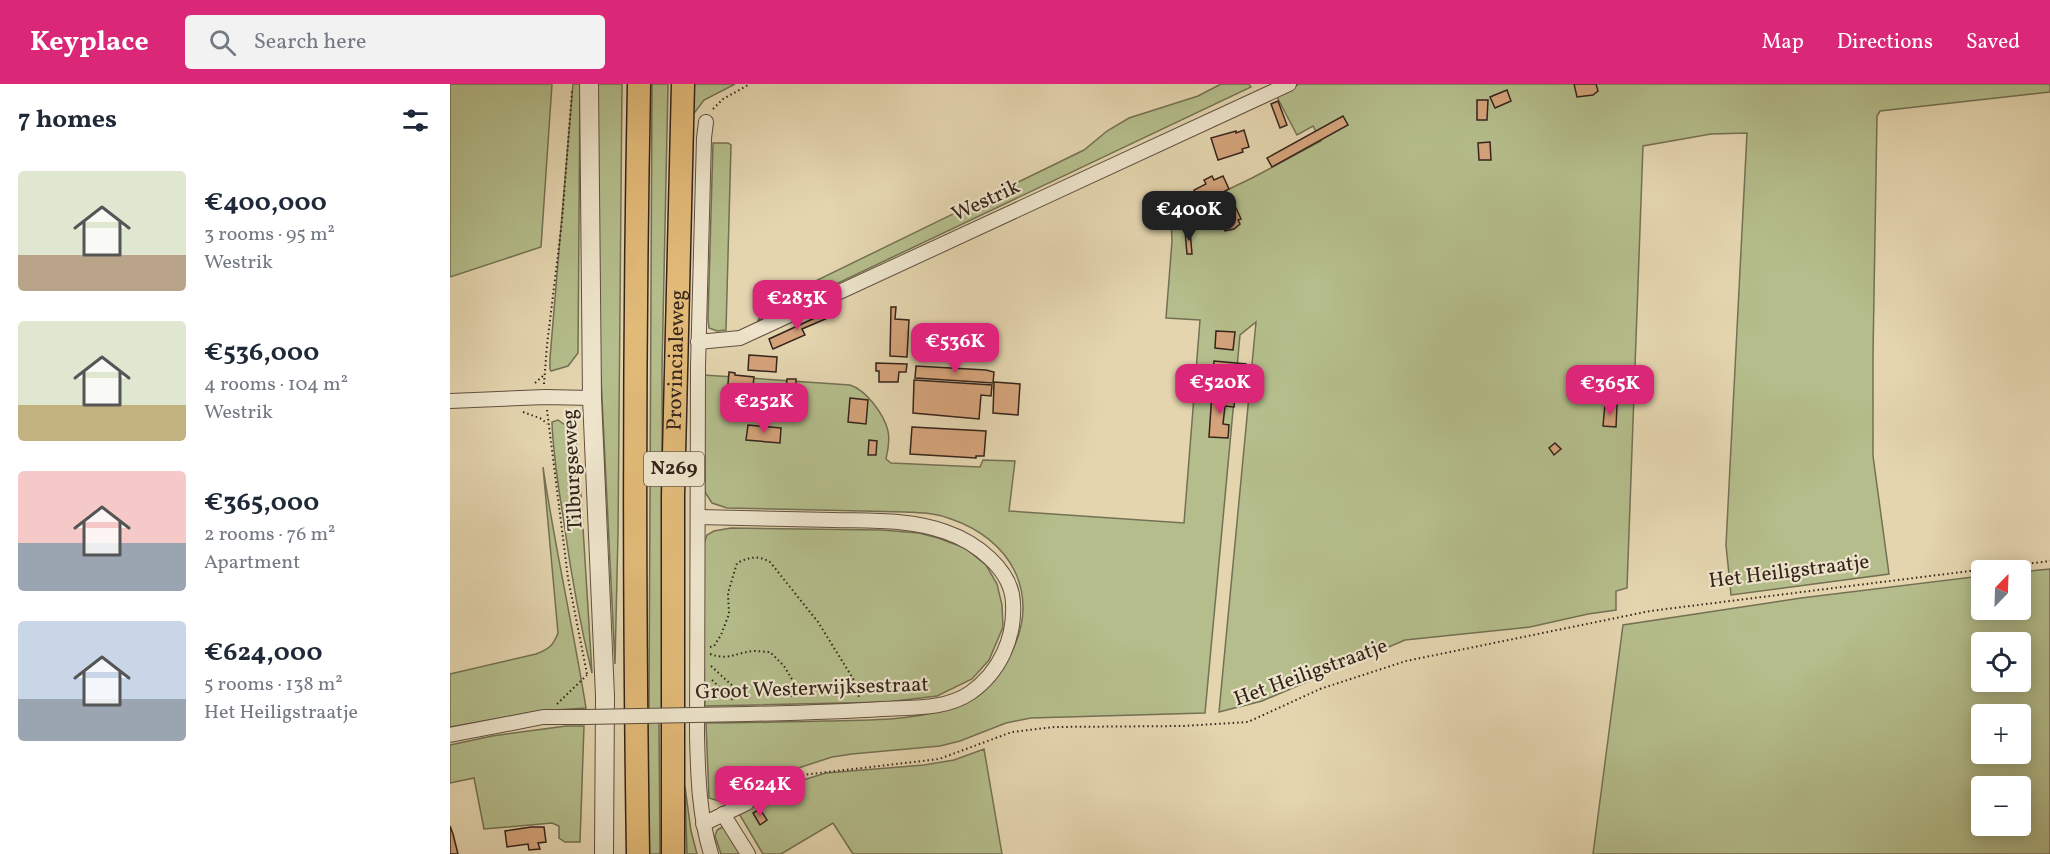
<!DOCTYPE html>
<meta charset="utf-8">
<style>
:root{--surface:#fff;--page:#f2f2f3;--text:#1f2937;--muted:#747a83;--accent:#db2777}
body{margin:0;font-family:Vollkorn,serif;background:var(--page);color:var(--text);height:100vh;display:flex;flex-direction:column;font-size:22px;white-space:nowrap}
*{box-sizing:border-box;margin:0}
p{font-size:20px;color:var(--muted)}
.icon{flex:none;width:33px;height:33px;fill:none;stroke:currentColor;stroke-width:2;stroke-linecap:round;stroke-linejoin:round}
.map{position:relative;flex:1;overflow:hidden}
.details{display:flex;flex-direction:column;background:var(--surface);width:450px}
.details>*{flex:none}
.needle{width:39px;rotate:23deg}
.controls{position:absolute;left:1521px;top:476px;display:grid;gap:12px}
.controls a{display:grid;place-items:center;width:60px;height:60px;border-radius:6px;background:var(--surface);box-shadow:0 3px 15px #0003;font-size:30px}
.price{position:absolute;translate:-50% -51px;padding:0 14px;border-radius:12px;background:var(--accent);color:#fff;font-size:20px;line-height:39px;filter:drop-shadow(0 2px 3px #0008)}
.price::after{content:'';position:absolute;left:50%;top:36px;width:18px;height:14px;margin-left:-9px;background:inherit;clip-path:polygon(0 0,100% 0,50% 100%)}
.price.active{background:#222;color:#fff}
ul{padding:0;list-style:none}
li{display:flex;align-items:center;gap:18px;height:150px;padding:0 18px}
li span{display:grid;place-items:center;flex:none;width:168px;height:120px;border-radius:6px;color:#555}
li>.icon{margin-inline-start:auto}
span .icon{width:72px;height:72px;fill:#fffc;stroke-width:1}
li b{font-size:26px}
h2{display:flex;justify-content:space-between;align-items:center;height:72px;padding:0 18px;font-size:26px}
header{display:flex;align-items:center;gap:36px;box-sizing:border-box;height:84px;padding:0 30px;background:var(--accent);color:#fff}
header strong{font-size:28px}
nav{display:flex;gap:33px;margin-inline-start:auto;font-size:21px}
.search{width:420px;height:54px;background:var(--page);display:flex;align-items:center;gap:15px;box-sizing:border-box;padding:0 21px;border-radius:6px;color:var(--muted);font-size:22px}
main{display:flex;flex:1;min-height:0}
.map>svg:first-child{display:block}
</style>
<header>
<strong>Keyplace</strong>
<div class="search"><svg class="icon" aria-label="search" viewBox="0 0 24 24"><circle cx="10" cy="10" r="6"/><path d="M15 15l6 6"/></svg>Search here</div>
<nav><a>Map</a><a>Directions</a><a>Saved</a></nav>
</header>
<main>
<section class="details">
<h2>7 homes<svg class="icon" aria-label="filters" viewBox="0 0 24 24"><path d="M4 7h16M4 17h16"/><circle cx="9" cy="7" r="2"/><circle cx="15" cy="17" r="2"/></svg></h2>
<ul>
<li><span style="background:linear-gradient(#dfe7d0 70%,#b9a48a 0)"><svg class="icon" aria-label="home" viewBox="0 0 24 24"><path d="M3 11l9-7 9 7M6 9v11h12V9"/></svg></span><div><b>€400,000</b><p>3 rooms · 95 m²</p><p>Westrik</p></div></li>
<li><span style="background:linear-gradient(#dfe7d0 70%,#c2b280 0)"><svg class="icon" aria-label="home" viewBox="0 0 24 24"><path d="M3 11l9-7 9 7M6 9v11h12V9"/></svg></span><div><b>€536,000</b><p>4 rooms · 104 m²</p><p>Westrik</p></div></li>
<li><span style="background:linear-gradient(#f6c9c9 60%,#9aa5b1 0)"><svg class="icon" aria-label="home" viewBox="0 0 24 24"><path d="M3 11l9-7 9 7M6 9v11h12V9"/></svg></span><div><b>€365,000</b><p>2 rooms · 76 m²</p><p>Apartment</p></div></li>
<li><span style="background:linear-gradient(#c9d6e8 65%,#9aa5b1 0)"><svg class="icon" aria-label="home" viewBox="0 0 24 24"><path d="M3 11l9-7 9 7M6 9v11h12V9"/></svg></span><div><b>€624,000</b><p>5 rooms · 138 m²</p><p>Het Heiligstraatje</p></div></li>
</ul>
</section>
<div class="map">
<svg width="1600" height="770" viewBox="0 0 1600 770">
<rect width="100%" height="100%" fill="#e4d5af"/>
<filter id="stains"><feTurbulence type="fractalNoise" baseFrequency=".00333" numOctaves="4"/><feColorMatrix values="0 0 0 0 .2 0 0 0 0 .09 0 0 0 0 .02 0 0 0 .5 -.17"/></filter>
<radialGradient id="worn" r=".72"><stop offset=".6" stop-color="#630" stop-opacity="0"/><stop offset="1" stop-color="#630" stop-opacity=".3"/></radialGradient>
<g fill="#b4bd8b" stroke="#747053" stroke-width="1.5" fill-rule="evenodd">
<polygon points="0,0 102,0 91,163 0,193"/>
<polygon points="123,0 130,0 128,269 118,282 101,287 100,285 100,274"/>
<polygon points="146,0 172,0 168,449 165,580 148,232"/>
<polygon points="202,0 218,0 212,286 213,623 209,639 210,770 195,770 195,640 199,623"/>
<polygon points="243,0 285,0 254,16 242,32"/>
<polygon points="771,0 799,0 801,3 308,237 321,208 339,210 634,66 657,47 679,34 748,12"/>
<path d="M849,0H1600V8L1430,27L1427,32L1423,271V372L1439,490L1281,511L1276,461L1297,49L1261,50L1193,62L1177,504L1166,507V526L1138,530L1080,543L955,556L812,617L769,628L806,238L790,251L755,629L581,634L556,639L510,657L490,662L402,670L382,673L330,690L288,710L269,717L259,714L256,639C295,639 335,638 374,637C422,636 473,638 517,617C539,606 552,588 562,567C591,509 560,455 501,435C487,429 472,429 456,428L277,424L262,419L255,408L254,291L400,301C416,306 434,330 438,347C440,356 438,366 436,375L441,379L530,383L533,376L565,377L559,427L734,439L750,236L716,234L722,157L721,133L802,94L871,57L863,42L847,51L826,11Z"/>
<polygon points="263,59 278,59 281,61 276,246 267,247 259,244 258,235"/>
<path d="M108,336L115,341L128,363L142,589C130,540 121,490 114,439C109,406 103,372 102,338Z"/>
<path d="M93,383C105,464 123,543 136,624L89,627L0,643V590L86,570C99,565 103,562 108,549Z"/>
<polygon points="281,444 432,446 469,449 488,454 515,464 536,481 547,500 552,521 553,543 539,576 522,595 487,612 437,618 255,622 252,465 257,451 264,447"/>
<path d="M1600,485V770H1143L1173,541L1351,514L1531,492L1532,525H1570L1571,488ZM1532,558H1570V597H1532ZM1532,630H1570V669H1532ZM1532,702H1570V741H1532Z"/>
<polygon points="116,642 134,642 130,758 115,758 109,754 109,742 102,739 34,745 24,694 0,699 0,661 42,652"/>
<polygon points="534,665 552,770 403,770 383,739 331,770 313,770 288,728 289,724 333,702 376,689 474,681 504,676"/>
<polygon points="235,703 241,747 247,770 237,770"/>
<polygon points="274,742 298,770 271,770 265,752 267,746"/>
</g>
<g fill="#d5a37b" stroke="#35241b" stroke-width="1.5">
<polygon points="1124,0 1146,0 1148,7 1143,11 1127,13"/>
<polygon points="1057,6 1061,17 1045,24 1040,13"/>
<polygon points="1027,16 1038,16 1037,36 1027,36"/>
<polygon points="828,17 837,41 830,44 821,20"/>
<polygon points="893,32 898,41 822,83 817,74"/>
<polygon points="794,46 799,63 792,65 793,68 768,76 761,54 786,47 786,49"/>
<polygon points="1040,58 1041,76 1029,76 1028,59"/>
<polygon points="762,92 764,96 773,92 779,105 771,109 774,115 752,125 744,106 756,100 754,96"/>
<polygon points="782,115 791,135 788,136 790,140 784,145 775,147 770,136 779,132 773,119"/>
<polygon points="740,146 742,170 737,170 735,147"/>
<polygon points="441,223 446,223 445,235 459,236 457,273 440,272"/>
<polygon points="382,226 385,231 352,245 355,251 323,265 322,263 319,255"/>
<polygon points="766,247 785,248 783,266 765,264"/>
<polygon points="299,271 327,273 326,288 298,286"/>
<polygon points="764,277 796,280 794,295 763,292"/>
<polygon points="426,279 457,280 456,288 449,288 448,298 429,298 429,287 426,287"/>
<polygon points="466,282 536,286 544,288 543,299 465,294"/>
<polygon points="279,288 285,289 285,291 304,293 303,302 297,301 296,325 276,323"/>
<polygon points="337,295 346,295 346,307 336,307"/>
<polygon points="464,296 542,301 541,312 531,311 529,335 463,329"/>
<polygon points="544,298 570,300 568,331 543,329"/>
<polygon points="762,309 785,311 784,323 775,322 773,340 779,341 778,354 759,353"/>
<polygon points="400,314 418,316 416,340 398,338"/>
<polygon points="1155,320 1167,321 1166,343 1153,342"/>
<polygon points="298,341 331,344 330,359 296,356"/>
<polygon points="462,343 536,347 534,372 526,372 526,374 460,370"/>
<polygon points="419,356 427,357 426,371 418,371"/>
<polygon points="1105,359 1111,365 1104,371 1099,364"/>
<polygon points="310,725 317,736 310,741 303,729"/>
<polygon points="0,742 3,750 8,770 0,770"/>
<polygon points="81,743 94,743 96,758 88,759 90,765 79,766 78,760 57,763 55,747"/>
</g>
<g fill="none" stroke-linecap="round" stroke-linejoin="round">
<g stroke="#615040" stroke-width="16">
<g id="minor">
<path d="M256,38L254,54L248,283L247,652C248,692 249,731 261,770"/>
<polyline points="248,258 290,254 839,0"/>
<polyline points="0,317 95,313 142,314"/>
<path d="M248,433C293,434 338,435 383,436C421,437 460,435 496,448C525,458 562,485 563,519C565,554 550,588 520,609C495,626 461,623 432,625C387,628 342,629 297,630"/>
<polyline points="0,651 93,633 135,633"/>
<polyline points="273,730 298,770"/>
<polyline points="253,740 297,719"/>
</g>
</g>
<g stroke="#615040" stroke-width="20">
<polyline id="tertiary" points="139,0 142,314 155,612 154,770"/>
</g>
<g stroke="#35241b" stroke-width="25">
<g id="trunk">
<path d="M188,770C184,513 184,257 189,0"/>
<path id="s1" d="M223,770V412L233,0"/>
</g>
</g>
<g stroke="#35241b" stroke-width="2" stroke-dasharray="1.5 3" stroke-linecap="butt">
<polyline points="263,25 273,15 300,0"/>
<polyline points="85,299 94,291"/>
<polyline points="94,300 97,261 112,137 122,7"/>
<polyline points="97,326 118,494 137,590"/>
<polyline points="73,328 92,335 97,340"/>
<path d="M260,563L264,562L271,551L279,530L278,509L287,479C300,473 308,471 320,478L368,538L407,601L409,613"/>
<path d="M260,570C279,577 287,568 305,567C310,567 315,568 320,568L334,582L343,597L341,615"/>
<polyline points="261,582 287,606 303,615"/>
<polyline points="262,596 284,617"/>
<polyline points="107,620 137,591"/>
<polyline points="308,713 352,691 489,675 562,648 604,643 733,642 798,638 870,605 956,577 1200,527 1600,477"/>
</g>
<use href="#minor" stroke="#ede4cb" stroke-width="14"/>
<use href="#tertiary" stroke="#ede4cb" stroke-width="18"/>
<use href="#trunk" stroke="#e2ba78" stroke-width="22"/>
<g stroke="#615040" stroke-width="16" stroke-linecap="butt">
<polyline id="minor-bridge" points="135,633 297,630"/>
</g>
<use href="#minor-bridge" stroke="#ede4cb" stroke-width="14"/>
</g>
<g text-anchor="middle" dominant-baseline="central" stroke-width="4.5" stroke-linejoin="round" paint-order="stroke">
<rect fill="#ede4cb" stroke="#6c5e50" stroke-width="1.5" x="194" y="368" width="60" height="34" rx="4.5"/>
<g font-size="20" font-weight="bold" fill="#35241b">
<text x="224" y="385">N269</text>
</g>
<g font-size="21" fill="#35241b" stroke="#ede4cb">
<text transform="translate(536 117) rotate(-25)">Westrik</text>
<text stroke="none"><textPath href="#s1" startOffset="494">Provincialeweg</textPath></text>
<text transform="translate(123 386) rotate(-93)">Tilburgseweg</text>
<text transform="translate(1339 488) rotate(-7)">Het Heiligstraatje</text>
<text transform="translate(861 589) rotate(-20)">Het Heiligstraatje</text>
<text transform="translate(362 605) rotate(-2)">Groot Westerwijksestraat</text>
</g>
</g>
<rect width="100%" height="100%" filter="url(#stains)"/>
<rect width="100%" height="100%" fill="url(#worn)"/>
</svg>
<div class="controls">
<a><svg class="needle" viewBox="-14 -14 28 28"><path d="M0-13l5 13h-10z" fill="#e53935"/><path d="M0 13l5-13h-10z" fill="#747a83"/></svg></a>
<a><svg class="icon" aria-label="locate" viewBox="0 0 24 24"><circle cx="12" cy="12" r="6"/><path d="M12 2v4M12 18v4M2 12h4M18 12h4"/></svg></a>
<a>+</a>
<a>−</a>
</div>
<b class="price active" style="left:739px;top:158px">€400K</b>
<b class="price" style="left:347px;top:247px">€283K</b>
<b class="price" style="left:505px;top:290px">€536K</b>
<b class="price" style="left:770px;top:331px">€520K</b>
<b class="price" style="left:1160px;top:332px">€365K</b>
<b class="price" style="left:314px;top:350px">€252K</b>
<b class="price" style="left:310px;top:733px">€624K</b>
</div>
</main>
